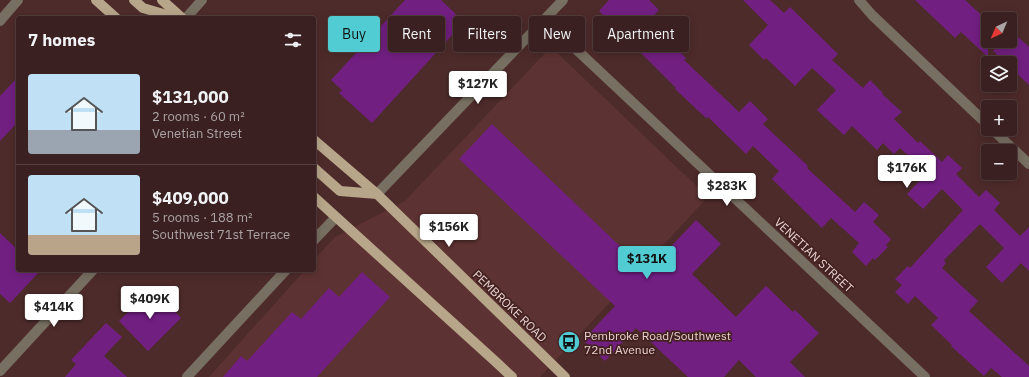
<!DOCTYPE html>
<meta charset="utf-8">
<style>
:root{--surface:#3a2020;--page:#452d2d;--text:#f1f3f6;--muted:#aba3a5;--line:#543e3e;--accent:#51ccd3}
body{margin:0;font-family:"IBM Plex Sans",sans-serif;background:var(--page);color:var(--text);height:100vh;display:flex;flex-direction:column;font-size:15px;white-space:nowrap}
*{box-sizing:border-box;margin:0}
p{font-size:13px;color:var(--muted)}
.icon{flex:none;width:22px;height:22px;fill:none;stroke:currentColor;stroke-width:2;stroke-linecap:round;stroke-linejoin:round}
.map{position:relative;flex:1;overflow:hidden}
.sheet{position:absolute;left:16px;top:16px;width:300px;height:256px;display:flex;flex-direction:column;background:var(--surface);border-radius:4px;box-shadow:0 2px 10px #0003,0 0 0 1px var(--line)}
.sheet>*{flex:none}
.banner{position:absolute;left:328px;top:16px;width:380px;height:36px;display:flex;gap:8px}
.needle{width:26px;rotate:224deg}
.fabs{position:absolute;left:981px;top:12px;display:grid;gap:8px}
.fabs a{display:grid;place-items:center;width:36px;height:36px;border-radius:4px;background:var(--surface);box-shadow:0 2px 10px #0003,0 0 0 1px var(--line);font-size:20px}
.price{position:absolute;translate:-50% -34px;padding:0 9px;border-radius:4px;background:#fff;color:#222;font-size:13px;line-height:26px;filter:drop-shadow(0 1px 2px #0008)}
.price::after{content:'';position:absolute;left:50%;top:24px;width:12px;height:9px;margin-left:-6px;background:inherit;clip-path:polygon(0 0,100% 0,50% 100%)}
.price.active{background:var(--accent);color:#111}
ul{padding:0;list-style:none}
li{display:flex;align-items:center;gap:12px;height:100px;padding:0 12px}
li+li{border-top:1px solid var(--line)}
li span{display:grid;place-items:center;flex:none;width:112px;height:80px;border-radius:4px;color:#555}
li>.icon{margin-inline-start:auto}
span .icon{width:48px;height:48px;fill:#fffc;stroke-width:1}
li b{font-size:17px}
h2{display:flex;justify-content:space-between;align-items:center;height:48px;padding:0 12px;font-size:17px}
.pill{padding:0 14px;border-radius:4px;background:var(--surface);box-shadow:0 2px 10px #0003,0 0 0 1px var(--line);font-size:14px;line-height:36px}
.pill.active{background:var(--accent);color:#111}
.map>svg:first-child{display:block}
</style>
<div class="map">
<svg width="1029" height="377" viewBox="0 0 1029 377">
<rect width="100%" height="100%" fill="#4e2b2b"/>
<polygon fill="#5d3232" points="551,47 708,197 540,377 209,377 305,270 314,270 314,260 335,237 405,201"/>
<g fill="#721f82">
<polygon points="405,0 441,0 464,22 372,123 339,93 342,90 331,80"/>
<polygon points="609,0 649,0 659,10 648,21 686,58 684,60 739,112 750,101 768,119 763,124 808,166 807,168 855,212 864,202 879,215 873,222 891,239 886,245 888,247 875,260 873,258 866,266 852,252 859,243 831,218 822,228 772,179 779,171 753,146 746,154 708,117 706,118 675,89 676,88 599,11"/>
<polygon points="743,0 770,0 784,13 790,7 838,54 832,60 863,88 870,80 883,93 882,94 902,112 894,119 918,143 920,141 942,162 948,155 962,168 956,174 979,197 986,190 1000,203 994,210 1020,236 1029,227 1029,271 1021,263 1002,283 986,267 1004,248 980,224 944,260 946,263 942,268 978,301 969,311 1029,366 1029,377 1002,377 991,368 984,376 951,346 952,345 931,325 938,318 915,296 908,304 895,292 902,285 895,279 908,266 910,268 963,210 942,189 923,209 907,194 927,173 900,148 894,154 883,143 877,150 852,126 844,135 817,110 836,90 812,68 795,86 766,58 764,60 749,45 768,25"/>
<polygon points="915,0 965,0 988,21 988,57 961,32 955,38"/>
<polygon points="1012,31 1029,47 1029,85 1010,67 1010,63 1006,63 993,51 1003,41 1010,41 1010,33"/>
<polygon points="18,77 18,122 0,141 0,96"/>
<polygon points="492,124 647,272 696,220 721,244 692,274 736,317 766,286 793,312 795,310 819,333 790,362 805,377 756,377 739,360 724,377 688,377 636,328 605,361 583,340 615,306 459,159"/>
<polygon points="0,233 18,250 18,270 41,270 10,303 0,294"/>
<polygon points="362,272 390,297 317,377 223,377 241,356 247,361 292,312 301,319 329,288 339,297"/>
<polygon points="152,288 181,318 148,351 119,321"/>
<polygon points="106,323 122,337 104,356 127,377 65,377 76,364 71,360"/>
</g>
<g fill="none" stroke-linecap="round" stroke-linejoin="round">
<g stroke="#776f61" stroke-width="10">
<polyline points="859,0 872,15 988,125"/>
<polyline points="186,18 202,0"/>
<polyline points="545,20 925,377"/>
<polyline points="0,21 18,0"/>
<polyline points="992,129 1029,164"/>
<polyline points="377,194 563,0"/>
<polyline points="314,240 336,217"/>
<polyline points="0,371 93,270"/>
<polyline points="187,377 286,270"/>
</g>
<g stroke="#b7a689" stroke-width="10">
<polyline points="96,0 116,18"/>
<polyline points="134,0 143,8 177,18"/>
<polyline points="162,0 182,18"/>
<polyline points="314,140 377,194 565,377"/>
<polyline points="314,168 340,191 377,194"/>
<polyline points="314,197 496,362 512,377"/>
</g>
</g>
<defs>
<g id="bus-disc" transform="scale(1.15)"><circle r="9.5" fill="#51ccd3" stroke="#432121"/><path d="M-5-6H5V4H4V6H2V4H-2V6H-4V4H-5ZM-3.5-4V0h7V-4ZM-3.5 1.2v1.5H-2V1.2ZM2 1.2v1.5H3.5V1.2Z" fill="#111"/></g>
</defs>
<g fill-rule="evenodd">
<use href="#bus-disc" x="569" y="342"/>
</g>
<g text-anchor="middle" dominant-baseline="central" stroke-width="3.5" stroke-linejoin="round" paint-order="stroke">
<g font-size="12" fill="#e8d1d0" stroke="#432121">
<text transform="translate(814 255) rotate(43)">VENETIAN STREET</text>
<text transform="translate(510 306) rotate(44)">PEMBROKE ROAD</text>
</g>
<g font-size="12" fill="#e8d1d0" stroke="#432121" text-anchor="start">
<text x="584" y="335">Pembroke Road/Southwest<tspan x="584" dy="14">72nd Avenue</tspan></text>
</g>
</g>
</svg>
<div class="fabs">
<a><svg class="needle" viewBox="-14 -14 28 28"><path d="M0-13l5 13h-10z" fill="#e53935"/><path d="M0 13l5-13h-10z" fill="#aba3a5"/></svg></a>
<a><svg class="icon" aria-label="layers" viewBox="0 0 24 24"><path d="M12 4l9 5-9 5-9-5zM3 14l9 5 9-5"/></svg></a>
<a>+</a>
<a>−</a>
</div>
<b class="price" style="left:478px;top:105px">$127K</b>
<b class="price" style="left:907px;top:189px">$176K</b>
<b class="price" style="left:727px;top:207px">$283K</b>
<b class="price" style="left:449px;top:248px">$156K</b>
<b class="price active" style="left:647px;top:280px">$131K</b>
<b class="price" style="left:150px;top:320px">$409K</b>
<b class="price" style="left:54px;top:328px">$414K</b>
<div class="banner">
<a class="pill active">Buy</a>
<a class="pill">Rent</a>
<a class="pill">Filters</a>
<a class="pill">New</a>
<a class="pill">Apartment</a>
</div>
<section class="sheet">
<h2>7 homes<svg class="icon" aria-label="filters" viewBox="0 0 24 24"><path d="M4 7h16M4 17h16"/><circle cx="9" cy="7" r="2"/><circle cx="15" cy="17" r="2"/></svg></h2>
<ul>
<li><span style="background:linear-gradient(#bfe0f5 70%,#9aa5b1 0)"><svg class="icon" aria-label="home" viewBox="0 0 24 24"><path d="M3 11l9-7 9 7M6 9v11h12V9"/></svg></span><div><b>$131,000</b><p>2 rooms · 60 m²</p><p>Venetian Street</p></div></li>
<li><span style="background:linear-gradient(#bfe0f5 75%,#b9a48a 0)"><svg class="icon" aria-label="home" viewBox="0 0 24 24"><path d="M3 11l9-7 9 7M6 9v11h12V9"/></svg></span><div><b>$409,000</b><p>5 rooms · 188 m²</p><p>Southwest 71st Terrace</p></div></li>
</ul>
</section>
</div>
